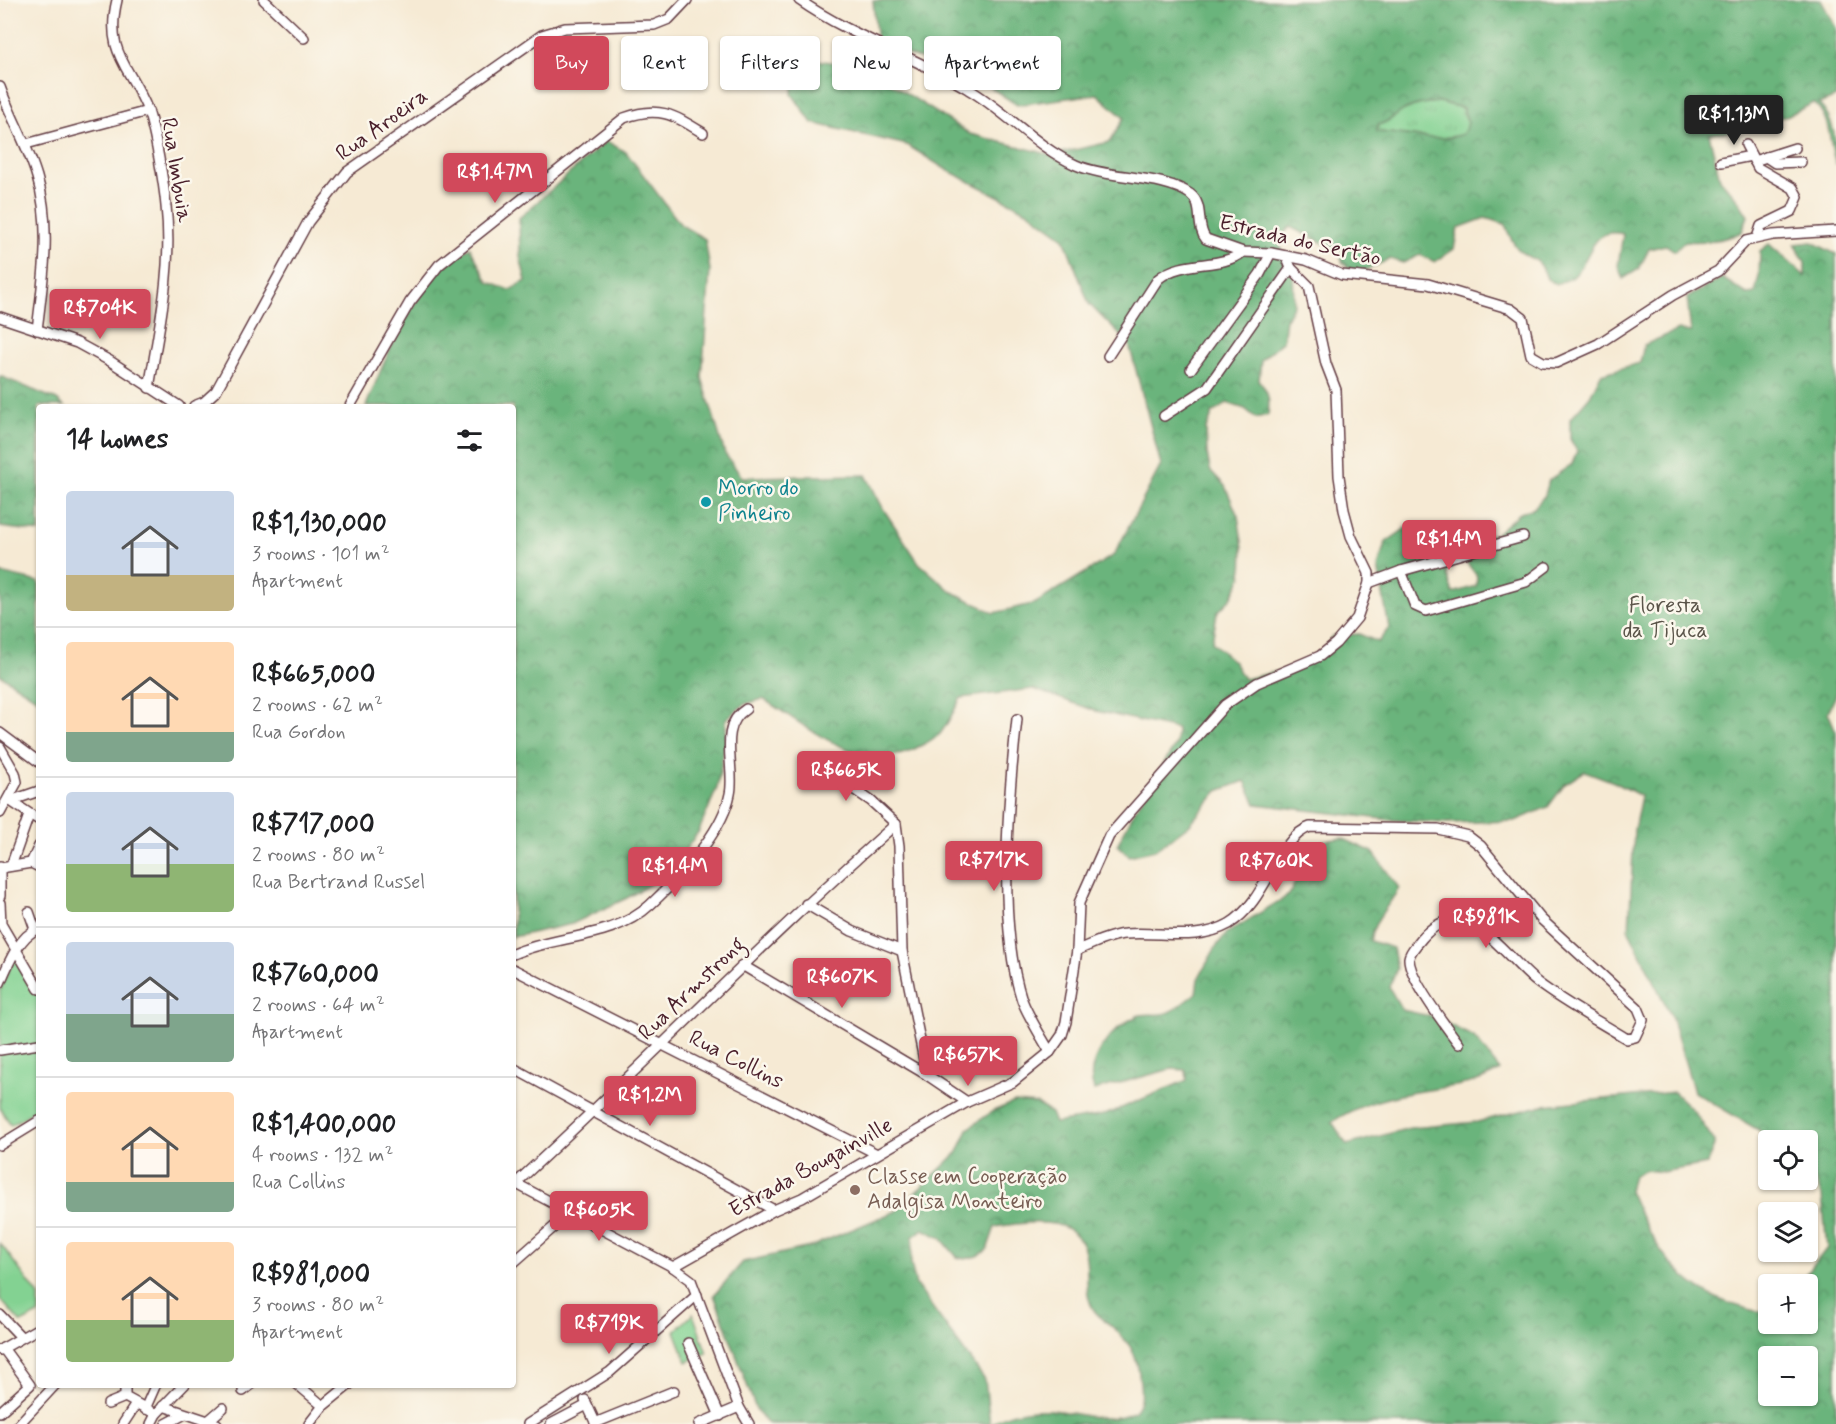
<!DOCTYPE html>
<meta charset="utf-8">
<style>
:root{--surface:#fff;--page:#f2f2f2;--text:#202124;--muted:#757577;--line:#e0e0e0;--accent:#d1495b}
body{margin:0;font-family:Mynerve,sans-serif;background:var(--page);color:var(--text);height:100vh;display:flex;flex-direction:column;font-size:22px;white-space:nowrap}
*{box-sizing:border-box;margin:0}
p{font-size:20px;color:var(--muted)}
.icon{flex:none;width:33px;height:33px;fill:none;stroke:currentColor;stroke-width:2;stroke-linecap:round;stroke-linejoin:round}
.map{position:relative;flex:1;overflow:hidden}
.drawer{position:absolute;left:36px;top:404px;width:480px;height:984px;display:flex;flex-direction:column;background:var(--surface);border-radius:6px;box-shadow:0 2px 4px #0004}
.drawer>*{flex:none}
.top-card{position:absolute;left:534px;top:36px;width:570px;height:54px;display:flex;gap:12px}
.controls{position:absolute;left:1758px;top:1130px;display:grid;gap:12px}
.controls a{display:grid;place-items:center;width:60px;height:60px;border-radius:6px;background:var(--surface);box-shadow:0 2px 4px #0004;font-size:30px}
.price{position:absolute;translate:-50% -51px;padding:0 14px;border-radius:6px;background:var(--accent);color:#fff;font-size:20px;line-height:39px;filter:drop-shadow(0 2px 3px #0008)}
.price::after{content:'';position:absolute;left:50%;top:36px;width:18px;height:14px;margin-left:-9px;background:inherit;clip-path:polygon(0 0,100% 0,50% 100%)}
.price.active{background:#222;color:#fff}
ul{padding:0;list-style:none}
li{display:flex;align-items:center;gap:18px;height:150px;padding:0 30px}
li+li{border-top:2px solid var(--line)}
li span{display:grid;place-items:center;flex:none;width:168px;height:120px;border-radius:6px;color:#555}
li>.icon{margin-inline-start:auto}
span .icon{width:72px;height:72px;fill:#fffc;stroke-width:1}
li b{font-size:26px}
h2{display:flex;justify-content:space-between;align-items:center;height:72px;padding:0 30px;font-size:26px}
.chip{padding:0 21px;border-radius:6px;background:var(--surface);box-shadow:0 2px 4px #0004;font-size:21px;line-height:54px}
.chip.active{background:var(--accent);color:#fff}
.map>svg:first-child{display:block}
</style>
<div class="map">
<svg width="1836" height="1424" viewBox="0 0 1836 1424">
<defs>
<pattern id="grass-tufts" width="24" height="20" patternUnits="userSpaceOnUse" patternTransform="scale(1.5)"><rect width="24" height="20" fill="#83d292"/><path d="M3 7l-1-3M5 7V3M7 7l1-3M15 17l-1-3M17 17v-4M19 17l1-3" fill="none" stroke="#73b47e"/></pattern>
<pattern id="forest-crowns" width="20" height="18" patternUnits="userSpaceOnUse" patternTransform="scale(1.5)"><rect width="20" height="18" fill="#6ab47c"/><path d="M2 6a3 3 0 1 1 6 0M12 15a3 3 0 1 1 6 0" fill="none" stroke="#599266"/></pattern>
</defs>
<rect width="100%" height="100%" fill="#fbf7ec"/>
<filter id="ink" filterUnits="userSpaceOnUse"><feTurbulence type="fractalNoise" baseFrequency=".0167" numOctaves="2"/><feDisplacementMap in="SourceGraphic" scale="12" xChannelSelector="R" yChannelSelector="G"/><feConvolveMatrix kernelMatrix="1 2 1 2 8 2 1 2 1" color-interpolation-filters="sRGB"/></filter>
<filter id="wash" filterUnits="userSpaceOnUse"><feTurbulence type="fractalNoise" baseFrequency=".008" numOctaves="4" result="noise"/><feDisplacementMap in="SourceGraphic" scale="24" xChannelSelector="R" yChannelSelector="G"/><feGaussianBlur stdDeviation="1.35" result="paint"/><feColorMatrix in="noise" values="0 0 0 0 0 0 0 0 0 0 0 0 0 0 0 0 0 1.4 0 .05"/><feComposite in="paint" operator="in"/></filter>
<g filter="url(#wash)">
<rect width="100%" height="100%" fill="#f6ead4"/>
<path fill="url(#grass-tufts)" stroke="#66785e" stroke-width="1.5" d="M1439,102L1462,108L1468,123L1463,134C1436,144 1405,133 1377,132L1378,125C1389,122 1395,116 1404,110C1415,104 1428,103 1439,102Z"/>
<g fill="url(#forest-crowns)" stroke="#5a6a54" stroke-width="1.5" fill-rule="evenodd">
<path d="M1821,0L1836,28V97L1819,104C1836,122 1836,142 1836,165C1828,143 1833,121 1814,103L1784,117L1742,121L1727,132L1709,134L1720,179L1738,200L1748,216L1742,232C1723,241 1706,243 1685,241L1675,251L1666,245L1649,249L1639,269L1623,279L1618,266L1623,234C1589,226 1592,260 1573,277C1569,280 1561,282 1556,284L1547,279C1538,252 1532,264 1518,249C1512,242 1508,233 1505,224L1485,218L1458,228L1454,249L1435,262L1420,255L1403,263L1390,259L1357,274L1343,263L1338,250L1290,227L1280,238L1282,253L1293,266L1294,304L1286,319L1283,341L1261,360L1259,381C1269,392 1270,401 1268,415L1256,418L1245,409L1227,403L1213,413L1206,429L1207,453L1210,470L1225,486L1238,516L1243,548L1242,577L1231,598L1217,613L1212,642L1234,662L1244,679L1289,669L1323,653L1332,636L1359,634L1378,642L1389,628L1378,567L1385,543L1406,528L1436,533L1451,553L1447,575L1453,593L1476,586L1477,576L1461,555L1458,536L1465,527L1494,535L1518,514L1534,508L1545,495L1549,480L1572,464L1577,451L1570,439V419L1590,396L1601,374L1640,363L1644,345L1678,330L1691,332L1687,298L1722,278L1747,294L1755,293L1759,276L1760,251L1769,244L1805,276V262L1794,244L1812,242L1836,254V695L1828,712L1836,732V1424H991C1009,1410 1038,1408 1060,1411C1084,1415 1110,1424 1133,1412C1142,1404 1141,1394 1140,1383C1138,1352 1130,1343 1107,1322C1103,1319 1097,1315 1094,1310C1078,1288 1099,1250 1070,1230C1052,1218 1015,1224 995,1227L987,1250L978,1256L965,1259L957,1257L941,1238L923,1229L913,1237L911,1264L916,1285L985,1380L990,1424H769L757,1412L714,1295L743,1262L810,1247L896,1211L958,1152L968,1129L993,1111L1015,1102L1037,1104L1051,1113L1055,1123L1105,1115L1187,1080L1186,1070L1171,1069L1094,1090C1083,1061 1112,1028 1137,1016C1147,1012 1160,1017 1169,1012C1178,1008 1188,999 1196,993L1198,979L1217,945L1227,933L1289,895L1310,851L1323,841L1342,838L1373,852L1399,888C1388,908 1374,918 1370,941L1393,948L1397,969L1389,987L1402,1010L1434,1017L1474,1037L1500,1070C1471,1088 1447,1086 1415,1092C1387,1097 1355,1106 1332,1122L1347,1145L1410,1128L1477,1122L1544,1105L1674,1092L1693,1110L1715,1142L1707,1164L1662,1172L1645,1170L1633,1176L1629,1190C1651,1243 1679,1289 1738,1306C1749,1309 1758,1314 1768,1309V1323H1808V1284H1799L1827,1248L1822,1196L1808,1164V1140H1775L1694,1092L1671,1016L1629,931L1634,830L1641,796L1614,782L1585,771L1565,784L1548,807L1515,821L1446,823L1391,820L1256,804L1245,781L1218,791L1189,825L1155,850L1129,856L1117,845L1134,812L1176,744L1177,729L1096,711L1033,689L961,698C954,710 948,724 940,734C935,739 926,743 920,746C867,779 807,726 763,699L745,704L726,719V740L717,788L699,831L669,873L627,898L572,924L513,937V406H366C384,361 403,315 434,276C443,265 459,256 470,247L488,282L510,290L526,281L520,257L519,218L606,141L626,152L681,225L705,239L710,270L702,378L725,454L742,477L866,475L884,510L919,563L951,591L994,613L1036,603L1114,555L1161,465L1129,344L1089,304L1064,238L1027,211L947,170L907,145L812,123L792,94L797,57L865,67L970,134L1052,155L1110,142L1124,118L1097,94L1017,105L967,72L877,46L873,1ZM1439,102L1463,108L1468,123L1463,134C1436,144 1406,133 1377,132L1378,125C1389,122 1395,116 1404,110C1415,104 1428,103 1439,102ZM1768,1356H1808V1395H1768Z"/>
<polygon points="0,376 57,400 64,406 39,406 39,532 0,527"/>
<polygon points="0,573 39,582 39,700 0,675"/>
</g>
<g fill="#83d292" stroke="#66785e" stroke-width="1.5">
<polygon points="14,957 39,996 39,1108 11,1125 0,1108 0,991"/>
<polygon points="0,1243 39,1296 39,1314 21,1323 0,1299"/>
<polygon points="693,1314 707,1353 687,1362 675,1331"/>
</g>
</g>
<g filter="url(#ink)">
<g fill="none" stroke-linecap="round" stroke-linejoin="round">
<g stroke="#643d44" stroke-width="12">
<g id="minor">
<path d="M117,0C104,54 131,67 148,111C155,132 164,183 166,206C173,267 159,328 149,388"/>
<polyline points="264,0 304,38"/>
<path d="M799,0C852,37 914,56 968,89C1006,111 1036,147 1076,165C1108,179 1164,175 1190,194C1205,205 1195,226 1206,239L1243,252L1271,253L1306,260L1342,275L1428,284L1511,309L1523,318L1531,355L1543,362L1556,363L1598,344L1673,295L1718,271L1746,241L1773,235L1836,231"/>
<path d="M0,87C11,118 28,146 37,177C52,226 43,280 37,330"/>
<polyline points="26,144 148,111"/>
<polyline points="1746,145 1758,168 1793,188 1798,197 1792,211 1761,226 1757,238"/>
<polyline points="1766,157 1775,163 1801,162"/>
<polyline points="1754,161 1795,148"/>
<polyline points="1721,162 1751,156"/>
<polyline points="0,317 77,343 110,361 179,406"/>
<path d="M1108,356L1158,279C1184,258 1220,270 1243,252"/>
<polyline points="1191,369 1260,274 1271,253"/>
<polyline points="194,406 204,402 216,391 308,222 347,172 542,35 565,28 654,25 669,19 687,0"/>
<path d="M350,406L410,302L439,265L624,118C659,105 674,115 703,133"/>
<polyline points="1164,416 1207,388 1291,268"/>
<polyline points="1401,571 1415,606 1426,611 1526,582 1546,567"/>
<polyline points="1369,583 1401,571 1523,537"/>
<path d="M1017,719C1008,799 997,924 1022,1000C1029,1018 1041,1036 1050,1052"/>
<polyline points="0,733 39,762"/>
<polyline points="0,747 15,773 17,782 0,813"/>
<polyline points="814,762 871,801 896,824 899,846 902,951 927,1075 967,1102"/>
<polyline points="9,800 39,820"/>
<polyline points="10,801 39,791"/>
<polyline points="31,863 39,846"/>
<polyline points="11,866 29,815"/>
<polyline points="0,867 0,896"/>
<polyline points="1,868 31,863 39,867"/>
<polyline points="0,903 1,924 39,989"/>
<polyline points="806,904 852,931 902,951"/>
<polyline points="29,912 35,929"/>
<path d="M1077,950C1091,945 1109,935 1125,934C1160,931 1197,942 1229,924C1267,902 1277,838 1310,827L1438,829L1468,836L1481,846L1541,919L1638,1008L1643,1020L1635,1037L1627,1039C1598,1021 1566,1004 1538,983C1504,957 1463,884 1418,943C1414,948 1410,952 1409,958C1408,977 1447,1028 1459,1044"/>
<path d="M513,954C556,935 614,939 650,905C679,878 722,833 730,794C736,767 717,727 746,709"/>
<polyline points="742,965 927,1075"/>
<polyline points="513,969 877,1154"/>
<path d="M0,983C8,964 19,936 39,928"/>
<polyline points="0,1050 39,1044"/>
<polyline points="513,1068 774,1210"/>
<polyline points="0,1145 39,1121"/>
<polyline points="513,1182 673,1267 691,1280 739,1407 749,1424"/>
<path d="M516,1183C645,1065 765,939 896,824"/>
<polyline points="513,1263 571,1212"/>
<polyline points="673,1267 774,1210 802,1198 967,1102 1013,1082 1050,1052 1062,1035 1066,1022 1077,950 1079,903 1109,836 1225,705 1257,683 1320,656 1336,643 1357,618 1369,583 1369,573 1351,536 1344,510 1339,476 1336,390 1326,364 1309,286 1291,268 1286,256"/>
<polyline points="0,1315 21,1337"/>
<polyline points="688,1343 720,1416"/>
<polyline points="0,1350 39,1328"/>
<polyline points="125,1384 125,1397 156,1414"/>
<polyline points="297,1384 323,1406"/>
<polyline points="243,1391 252,1384"/>
<polyline points="585,1400 596,1424"/>
<polyline points="108,1404 125,1397"/>
<polyline points="163,1406 217,1424"/>
<polyline points="145,1409 156,1384"/>
<polyline points="0,1412 30,1385 3,1348"/>
<polyline points="208,1421 223,1408"/>
<polyline points="595,1423 674,1391"/>
<polyline points="19,1424 56,1384"/>
<polyline points="123,1424 136,1404"/>
<polyline points="151,1424 156,1414 185,1384"/>
<polyline points="166,1424 185,1414"/>
<polyline points="309,1424 323,1406 350,1384"/>
<polyline points="528,1424 610,1372 697,1295"/>
<polyline points="551,1424 587,1405"/>
<polyline points="699,1424 739,1407"/>
</g>
</g>
<use href="#minor" stroke="#fff" stroke-width="9"/>
</g>
</g>
<circle fill="#0f9aa8" stroke="#fbf7ec" stroke-width="2" cx="706" cy="502" r="6"/>
<circle fill="#8d6e63" stroke="#fbf7ec" stroke-width="2" cx="855" cy="1190" r="6"/>
<g text-anchor="middle" dominant-baseline="central" stroke-width="5" stroke-linejoin="round" paint-order="stroke">
<g font-size="22" fill="#4a1f2b" stroke="#fbf7ec">
<text transform="translate(382 125) rotate(-36)">Rua Aroeira</text>
<text transform="translate(176 170) rotate(81)">Rua Imbuia</text>
<text transform="translate(1300 241) rotate(13)">Estrada do Sertão</text>
<text transform="translate(692 989) rotate(-44)">Rua Armstrong</text>
<text transform="translate(736 1060) rotate(27)">Rua Collins</text>
<text transform="translate(811 1168) rotate(-29)">Estrada Bougainville</text>
</g>
<g font-size="22" fill="#0d838f" stroke="#fbf7ec" text-anchor="start">
<text x="718" y="489">Morro do<tspan x="718" dy="25">Pinheiro</tspan></text>
</g>
<g font-size="22" fill="#5b554a" stroke="#fbf7ec">
<text x="1665" y="606">Floresta<tspan x="1665" dy="25">da Tijuca</tspan></text>
</g>
<g font-size="22" fill="#785e54" stroke="#fbf7ec" text-anchor="start">
<text x="867" y="1177">Classe em Cooperação<tspan x="867" dy="25">Adalgisa Monteiro</tspan></text>
</g>
</g>
</svg>
<div class="controls">
<a><svg class="icon" aria-label="locate" viewBox="0 0 24 24"><circle cx="12" cy="12" r="6"/><path d="M12 2v4M12 18v4M2 12h4M18 12h4"/></svg></a>
<a><svg class="icon" aria-label="layers" viewBox="0 0 24 24"><path d="M12 4l9 5-9 5-9-5zM3 14l9 5 9-5"/></svg></a>
<a>+</a>
<a>−</a>
</div>
<b class="price active" style="left:1734px;top:146px">R$1.13M</b>
<b class="price" style="left:495px;top:204px">R$1.47M</b>
<b class="price" style="left:100px;top:340px">R$704K</b>
<b class="price" style="left:1449px;top:571px">R$1.4M</b>
<b class="price" style="left:846px;top:802px">R$665K</b>
<b class="price" style="left:994px;top:892px">R$717K</b>
<b class="price" style="left:1276px;top:893px">R$760K</b>
<b class="price" style="left:675px;top:898px">R$1.4M</b>
<b class="price" style="left:1486px;top:949px">R$981K</b>
<b class="price" style="left:842px;top:1009px">R$607K</b>
<b class="price" style="left:968px;top:1087px">R$657K</b>
<b class="price" style="left:650px;top:1127px">R$1.2M</b>
<b class="price" style="left:599px;top:1242px">R$605K</b>
<b class="price" style="left:609px;top:1355px">R$719K</b>
<div class="top-card">
<a class="chip active">Buy</a>
<a class="chip">Rent</a>
<a class="chip">Filters</a>
<a class="chip">New</a>
<a class="chip">Apartment</a>
</div>
<section class="drawer">
<h2>14 homes<svg class="icon" aria-label="filters" viewBox="0 0 24 24"><path d="M4 7h16M4 17h16"/><circle cx="9" cy="7" r="2"/><circle cx="15" cy="17" r="2"/></svg></h2>
<ul>
<li><span style="background:linear-gradient(#c9d6e8 70%,#c2b280 0)"><svg class="icon" aria-label="home" viewBox="0 0 24 24"><path d="M3 11l9-7 9 7M6 9v11h12V9"/></svg></span><div><b>R$1,130,000</b><p>3 rooms · 101 m²</p><p>Apartment</p></div></li>
<li><span style="background:linear-gradient(#ffd9b3 75%,#7fa58c 0)"><svg class="icon" aria-label="home" viewBox="0 0 24 24"><path d="M3 11l9-7 9 7M6 9v11h12V9"/></svg></span><div><b>R$665,000</b><p>2 rooms · 62 m²</p><p>Rua Gordon</p></div></li>
<li><span style="background:linear-gradient(#c9d6e8 60%,#8fb573 0)"><svg class="icon" aria-label="home" viewBox="0 0 24 24"><path d="M3 11l9-7 9 7M6 9v11h12V9"/></svg></span><div><b>R$717,000</b><p>2 rooms · 80 m²</p><p>Rua Bertrand Russel</p></div></li>
<li><span style="background:linear-gradient(#c9d6e8 60%,#7fa58c 0)"><svg class="icon" aria-label="home" viewBox="0 0 24 24"><path d="M3 11l9-7 9 7M6 9v11h12V9"/></svg></span><div><b>R$760,000</b><p>2 rooms · 64 m²</p><p>Apartment</p></div></li>
<li><span style="background:linear-gradient(#ffd9b3 75%,#7fa58c 0)"><svg class="icon" aria-label="home" viewBox="0 0 24 24"><path d="M3 11l9-7 9 7M6 9v11h12V9"/></svg></span><div><b>R$1,400,000</b><p>4 rooms · 132 m²</p><p>Rua Collins</p></div></li>
<li><span style="background:linear-gradient(#ffd9b3 65%,#8fb573 0)"><svg class="icon" aria-label="home" viewBox="0 0 24 24"><path d="M3 11l9-7 9 7M6 9v11h12V9"/></svg></span><div><b>R$981,000</b><p>3 rooms · 80 m²</p><p>Apartment</p></div></li>
</ul>
</section>
</div>
